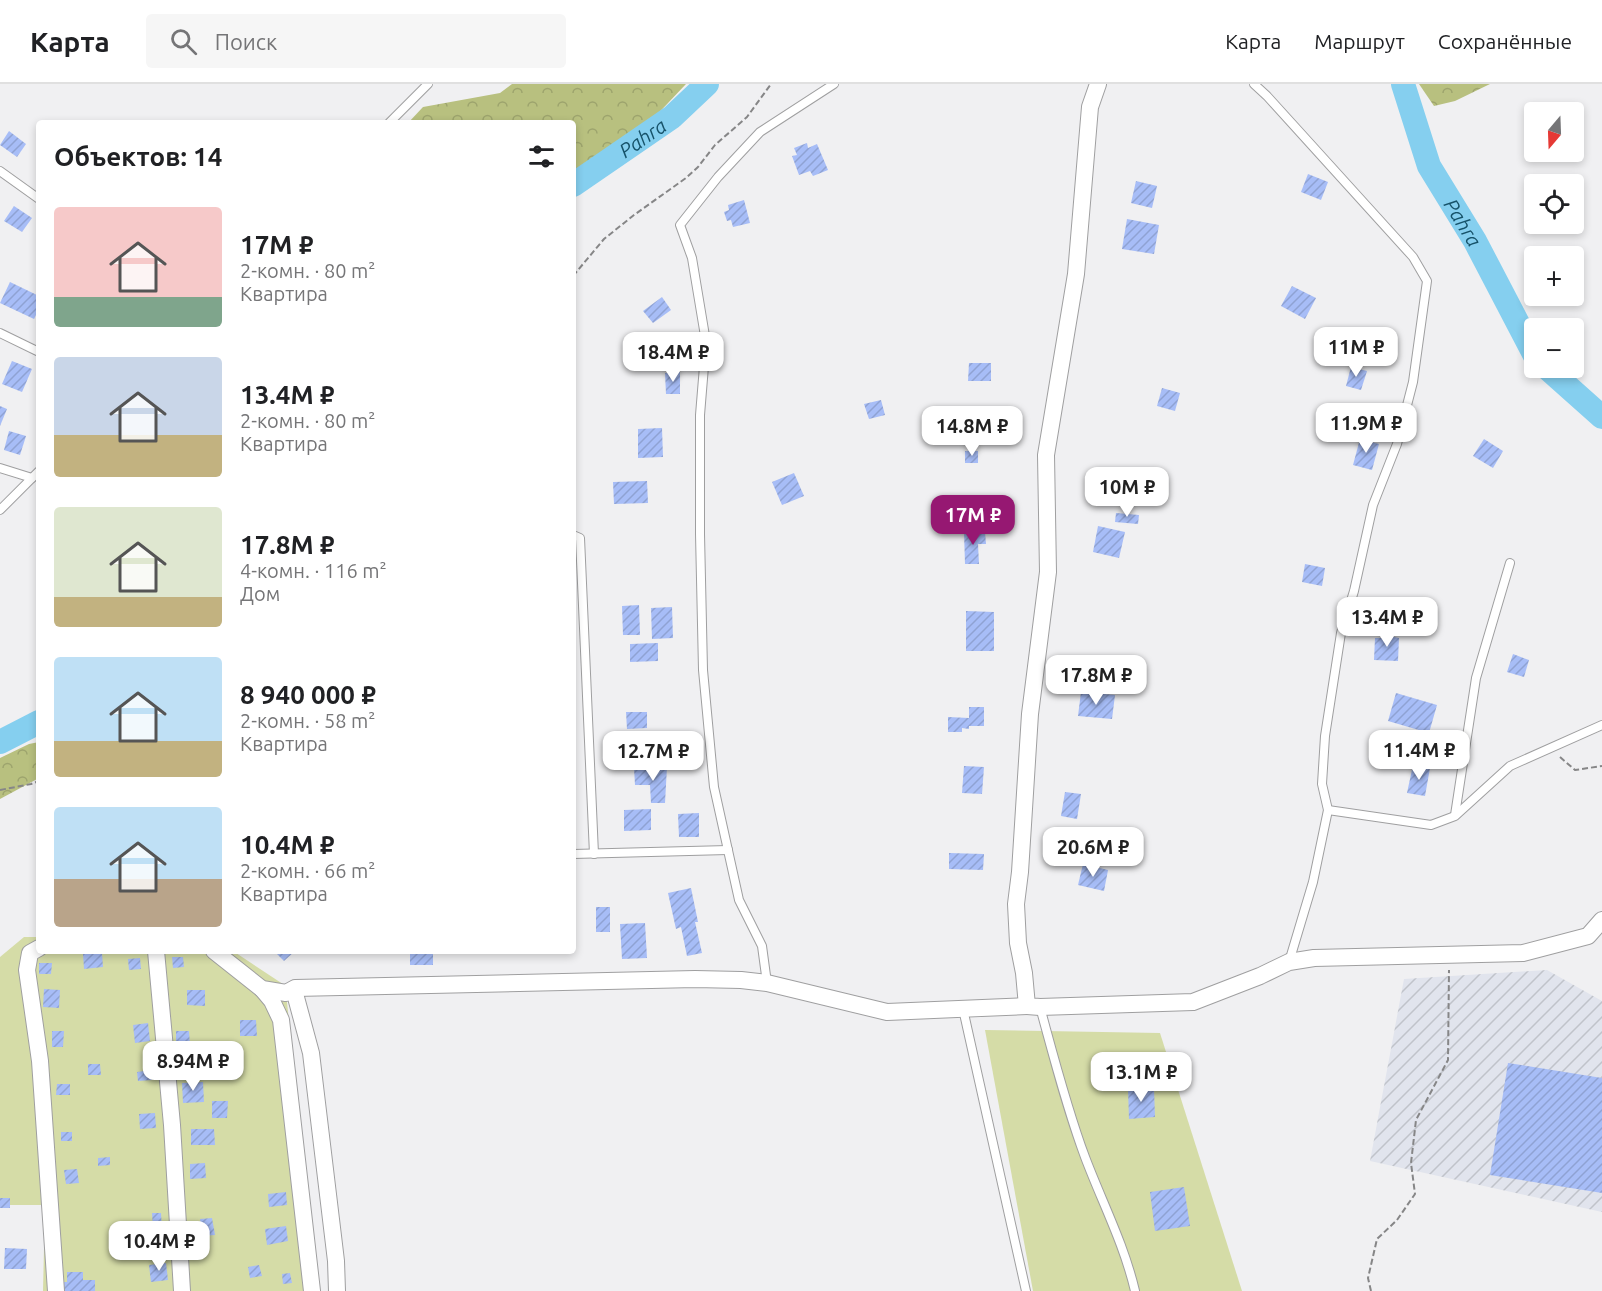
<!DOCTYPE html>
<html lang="ru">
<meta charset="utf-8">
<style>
:root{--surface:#fff;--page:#f6f6f6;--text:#202124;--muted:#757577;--line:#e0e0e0;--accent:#961872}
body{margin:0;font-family:Ubuntu,sans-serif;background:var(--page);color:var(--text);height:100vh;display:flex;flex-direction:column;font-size:22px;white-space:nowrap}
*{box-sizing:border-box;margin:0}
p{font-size:20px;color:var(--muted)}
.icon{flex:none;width:33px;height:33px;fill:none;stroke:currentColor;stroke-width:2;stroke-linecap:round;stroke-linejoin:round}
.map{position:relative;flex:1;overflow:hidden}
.details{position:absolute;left:36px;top:36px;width:540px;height:834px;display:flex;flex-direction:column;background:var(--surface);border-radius:6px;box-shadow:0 3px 9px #0003}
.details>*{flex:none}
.needle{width:39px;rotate:199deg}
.tools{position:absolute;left:1524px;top:18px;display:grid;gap:12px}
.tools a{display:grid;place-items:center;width:60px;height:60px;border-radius:6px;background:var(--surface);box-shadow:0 3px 9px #0003;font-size:30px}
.price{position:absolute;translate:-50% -51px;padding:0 14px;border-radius:12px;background:#fff;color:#222;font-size:20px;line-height:39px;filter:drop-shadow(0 2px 3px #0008)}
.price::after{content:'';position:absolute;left:50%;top:36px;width:18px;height:14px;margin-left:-9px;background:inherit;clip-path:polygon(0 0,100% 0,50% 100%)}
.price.selected{background:var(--accent);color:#fff}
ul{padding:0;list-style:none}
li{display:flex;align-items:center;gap:18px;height:150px;padding:0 18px}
li span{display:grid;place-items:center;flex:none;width:168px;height:120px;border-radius:6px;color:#555}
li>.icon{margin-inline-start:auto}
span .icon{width:72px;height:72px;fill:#fffc;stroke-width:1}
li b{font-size:26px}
h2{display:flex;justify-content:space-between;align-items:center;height:72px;padding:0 18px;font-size:26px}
header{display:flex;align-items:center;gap:36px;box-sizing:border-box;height:84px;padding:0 30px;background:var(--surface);border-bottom:2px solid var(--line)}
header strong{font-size:28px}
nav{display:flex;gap:33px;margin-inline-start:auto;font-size:21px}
.search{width:420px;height:54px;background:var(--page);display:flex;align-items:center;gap:15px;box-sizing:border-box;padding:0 21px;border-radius:6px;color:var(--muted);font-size:22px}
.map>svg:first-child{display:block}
</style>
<header>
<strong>Карта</strong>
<div class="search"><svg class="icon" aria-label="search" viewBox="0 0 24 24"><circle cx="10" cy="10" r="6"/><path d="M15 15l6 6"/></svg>Поиск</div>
<nav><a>Карта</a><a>Маршрут</a><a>Сохранённые</a></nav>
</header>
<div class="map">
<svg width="1602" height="1207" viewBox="0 0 1602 1207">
<defs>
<pattern id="industrial-furrows" width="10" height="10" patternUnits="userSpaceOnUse" patternTransform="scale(1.5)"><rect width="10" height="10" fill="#e1e4ed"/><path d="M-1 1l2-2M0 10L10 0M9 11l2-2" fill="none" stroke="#c0c3ca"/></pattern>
<pattern id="forest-crowns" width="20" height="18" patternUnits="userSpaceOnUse" patternTransform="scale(1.5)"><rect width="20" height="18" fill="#b8c07f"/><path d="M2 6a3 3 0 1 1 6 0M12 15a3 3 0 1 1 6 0" fill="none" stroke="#9da46d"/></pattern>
<pattern id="building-hatch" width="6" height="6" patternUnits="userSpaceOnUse" patternTransform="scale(1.5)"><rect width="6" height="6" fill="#a7bdf7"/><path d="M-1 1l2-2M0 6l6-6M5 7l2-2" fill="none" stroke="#8fa2d3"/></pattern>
</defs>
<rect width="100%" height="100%" fill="#f0f0f2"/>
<polygon fill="url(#industrial-furrows)" points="1547,886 1602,917 1602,1128 1370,1077 1404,895"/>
<g fill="url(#forest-crowns)">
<polygon points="512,0 686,0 651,37 597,73 573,93 573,39 408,39 423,23 500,9"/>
<polygon points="1419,0 1490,0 1455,17 1434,22"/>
<polygon points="39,658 39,694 0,715 0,674 29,660"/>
</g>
<g fill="#d5dca7">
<polygon points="24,853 39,853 39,867 233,867 295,908 286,909 318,1207 43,1207 45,1121 0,1121 0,873"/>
<polygon points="985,946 1160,949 1242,1207 1033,1207"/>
</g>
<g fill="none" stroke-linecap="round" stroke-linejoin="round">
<g stroke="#85cfef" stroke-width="24">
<path id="s1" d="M1403,0L1429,82L1475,157L1534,270"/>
<path id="s2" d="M573,101L672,33L707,0"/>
<polyline points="1547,284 1602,333"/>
<polyline points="0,658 39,638"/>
</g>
</g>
<g fill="url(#building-hatch)">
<polygon points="9,47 26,60 17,73 0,61"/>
<polygon points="807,59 808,64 817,60 828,86 813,92 810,87 799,91 792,72 797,71 794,64"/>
<polygon points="1308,90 1328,98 1321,116 1301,108"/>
<polygon points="1136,97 1157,102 1152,124 1131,119"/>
<polygon points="744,116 750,139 733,143 731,136 727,137 724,128 729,126 728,121"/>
<polygon points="14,122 32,134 22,148 4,137"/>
<polygon points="1127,135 1159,141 1154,170 1122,165"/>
<polygon points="10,198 39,212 39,225 34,235 0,219"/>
<polygon points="1292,202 1316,214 1305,235 1281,222"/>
<polygon points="662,213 671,226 653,239 643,227"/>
<polygon points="12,277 32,285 22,308 2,300"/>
<polygon points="969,279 991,279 991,297 968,297"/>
<polygon points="1351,283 1367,287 1361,306 1346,302"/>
<polygon points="680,288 680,310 666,310 665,289"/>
<polygon points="1162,304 1180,309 1175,327 1157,322"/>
<polygon points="881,316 885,331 869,335 864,320"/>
<polygon points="0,322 7,325 0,342"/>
<polygon points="662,344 663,373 638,374 638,345"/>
<polygon points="9,347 26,352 20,371 4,366"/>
<polygon points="1360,355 1379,360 1372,386 1353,381"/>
<polygon points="1484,355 1503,367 1493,384 1473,372"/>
<rect x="965" y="367" width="13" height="12"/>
<polygon points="794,389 804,412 782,421 772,398"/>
<polygon points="647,397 648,419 614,420 613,398"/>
<polygon points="1116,429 1139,431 1138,440 1115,438"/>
<polygon points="1098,442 1125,448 1119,474 1093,468"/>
<polygon points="964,448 985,448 986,460 978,460 979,480 965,480"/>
<polygon points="1305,480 1325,484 1322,502 1302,498"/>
<polygon points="639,521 640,551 623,551 622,522"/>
<polygon points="672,523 673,554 652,555 651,524"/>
<polygon points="966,527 994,528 994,567 966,567"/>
<polygon points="1387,547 1395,548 1394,553 1399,554 1398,577 1374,576 1375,554 1386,554"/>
<polygon points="658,559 658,577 630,578 630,560"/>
<polygon points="1513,570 1529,576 1524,593 1507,588"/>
<polygon points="1081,608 1115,611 1112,635 1078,632"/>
<polygon points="1396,609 1437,621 1429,649 1388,637"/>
<polygon points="969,623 984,623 984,642 969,642 969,645 962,644 962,648 948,648 948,633 969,634"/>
<polygon points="626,628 647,628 647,644 627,645"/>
<polygon points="1413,681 1430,684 1425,712 1407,709"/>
<polygon points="964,682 984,683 982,710 962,709"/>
<polygon points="667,683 665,719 651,719 650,701 635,701 634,684"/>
<polygon points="1065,708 1081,710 1077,735 1061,732"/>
<polygon points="651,725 651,746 624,747 624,726"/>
<polygon points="699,729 699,753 679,753 678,730"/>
<polygon points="949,769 984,770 983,786 949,785"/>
<polygon points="1083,780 1108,786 1104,807 1078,801"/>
<polygon points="691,804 698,838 695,838 702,869 687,872 681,843 676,845 668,809"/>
<rect x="596" y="823" width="14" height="25"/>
<polygon points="645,839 647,874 622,875 620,840"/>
<polygon points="274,867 295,867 284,877"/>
<rect x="410" y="867" width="23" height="14"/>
<polygon points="102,869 103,883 84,885 83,870"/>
<polygon points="172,873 183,873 184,883 173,884"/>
<polygon points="140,874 141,885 129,886 128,875"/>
<polygon points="39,879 52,879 51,890 39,890"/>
<polygon points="44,905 60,906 59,924 43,923"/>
<polygon points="187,906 205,906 205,922 187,921"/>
<polygon points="240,936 256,936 257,952 240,952"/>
<polygon points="148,939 150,957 135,959 133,941"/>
<polygon points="52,947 64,947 63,963 52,963"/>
<polygon points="176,947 189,947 190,961 185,961 185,959 176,959"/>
<polygon points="1508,979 1602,994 1602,1109 1490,1091"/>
<polygon points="88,980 100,980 101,991 88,991"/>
<polygon points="151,986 152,996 138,997 137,988"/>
<polygon points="203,998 204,1018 183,1019 182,999"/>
<polygon points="57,1000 70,1000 70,1011 56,1011"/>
<polygon points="1154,1004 1155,1033 1129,1035 1128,1005"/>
<polygon points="212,1017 228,1017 227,1034 212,1034"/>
<polygon points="155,1029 156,1044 140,1045 139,1030"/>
<polygon points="191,1045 214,1045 215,1061 191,1061"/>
<rect x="61" y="1048" width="11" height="9"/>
<polygon points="110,1073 110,1081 98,1082 98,1074"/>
<polygon points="205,1079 206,1094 190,1095 190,1080"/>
<polygon points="77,1085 79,1099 66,1100 64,1086"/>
<polygon points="1184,1103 1190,1142 1155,1147 1150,1108"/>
<polygon points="286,1108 287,1121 269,1123 268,1110"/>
<rect x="0" y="1114" width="10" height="10"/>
<polygon points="152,1129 161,1129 162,1145 153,1146"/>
<polygon points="212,1134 215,1151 202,1152 200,1135"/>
<polygon points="286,1142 288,1157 267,1161 265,1145"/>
<polygon points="5,1164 27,1165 26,1185 4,1185"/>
<polygon points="135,1164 135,1170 123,1171 122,1165"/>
<polygon points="166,1179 168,1196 151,1198 149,1181"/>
<polygon points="259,1181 262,1192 250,1194 248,1183"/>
<polygon points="67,1188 83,1188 83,1196 95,1196 95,1207 63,1207 62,1198 67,1198"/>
<polygon points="290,1189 292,1199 283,1200 282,1190"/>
</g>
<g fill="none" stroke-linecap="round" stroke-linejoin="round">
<g stroke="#9f9fa0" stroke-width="10">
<g id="lane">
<polyline points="1254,0 1267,12 1413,173 1427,197 1413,298 1397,360 1373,421 1354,507 1341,549 1325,652 1322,700 1328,726 1313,798 1289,878"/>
<polyline points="389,39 428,0"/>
<polyline points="0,87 39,115"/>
<polyline points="0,249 39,268"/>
<polyline points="0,384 32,394"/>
<polyline points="0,426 39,387"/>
<polyline points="573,451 580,454 594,770"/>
<polyline points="1328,726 1431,741 1455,732 1510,682 1602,641"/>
<polyline points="1455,731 1476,594 1510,479"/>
<polyline points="573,770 728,766"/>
<polyline points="767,899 762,862 739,816 714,703 703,586 700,450 700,331 706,258 692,174 680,141 718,93 760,48 834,0"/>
<path d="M1040,923C1054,974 1067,1025 1085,1073C1102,1118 1124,1160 1135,1207"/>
<polyline points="963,925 1026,1207"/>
</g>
</g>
<g stroke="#9f9fa0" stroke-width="18">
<g id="street">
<polyline points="1098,0 1090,23 1076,190 1046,371 1048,488 1030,630 1020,788 1016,820 1018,859 1024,889 1027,922 1040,923 1193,918 1260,892 1289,878 1314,874 1523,869 1588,852 1602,836"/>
<polyline points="39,864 30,869 27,886 40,977 56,1207"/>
<polyline points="156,867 172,1041 182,1207"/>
<polyline points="214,867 262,905 286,909 295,904 695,895 741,896 767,899 887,928 1027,922"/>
<polyline points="262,905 272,917 281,936 312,1207"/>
<polyline points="294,906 311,969 336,1177 337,1207"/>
</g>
</g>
<g stroke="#868687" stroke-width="2" stroke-dasharray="6 3" stroke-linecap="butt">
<polyline points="573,192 604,155 634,131 686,94 698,83 715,61 747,33 771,0"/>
<polyline points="1560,673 1575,686 1602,682"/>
<polyline points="0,706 31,700 39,697"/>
<polyline points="1371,1207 1368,1194 1377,1155 1397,1136 1415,1110 1411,1079 1416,1036 1448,976 1449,886"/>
</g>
<use href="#lane" stroke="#fff" stroke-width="8"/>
<use href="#street" stroke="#fff" stroke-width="16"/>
</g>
<g text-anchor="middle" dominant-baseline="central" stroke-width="4.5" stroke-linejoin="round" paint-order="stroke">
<g font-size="20" font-style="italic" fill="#165269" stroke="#fdfeff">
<text stroke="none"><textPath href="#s2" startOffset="84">Pahra</textPath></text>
<text stroke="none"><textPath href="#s1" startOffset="152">Pahra</textPath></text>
</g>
</g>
</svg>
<div class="tools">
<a><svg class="needle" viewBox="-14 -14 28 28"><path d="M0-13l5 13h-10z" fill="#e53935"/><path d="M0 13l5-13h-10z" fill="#757577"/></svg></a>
<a><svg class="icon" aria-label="locate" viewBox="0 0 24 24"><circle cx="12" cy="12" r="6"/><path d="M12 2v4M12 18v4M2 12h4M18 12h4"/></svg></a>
<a>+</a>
<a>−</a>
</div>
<b class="price" style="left:1356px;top:294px">11M ₽</b>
<b class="price" style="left:673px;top:299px">18.4M ₽</b>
<b class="price" style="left:1366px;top:370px">11.9M ₽</b>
<b class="price" style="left:972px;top:373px">14.8M ₽</b>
<b class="price" style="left:1127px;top:434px">10M ₽</b>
<b class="price selected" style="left:973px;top:462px">17M ₽</b>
<b class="price" style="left:1387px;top:564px">13.4M ₽</b>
<b class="price" style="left:1096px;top:622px">17.8M ₽</b>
<b class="price" style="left:1419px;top:697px">11.4M ₽</b>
<b class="price" style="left:653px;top:698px">12.7M ₽</b>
<b class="price" style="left:1093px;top:794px">20.6M ₽</b>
<b class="price" style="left:193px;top:1008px">8.94M ₽</b>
<b class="price" style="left:1141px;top:1019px">13.1M ₽</b>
<b class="price" style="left:159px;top:1188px">10.4M ₽</b>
<section class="details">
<h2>Объектов: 14<svg class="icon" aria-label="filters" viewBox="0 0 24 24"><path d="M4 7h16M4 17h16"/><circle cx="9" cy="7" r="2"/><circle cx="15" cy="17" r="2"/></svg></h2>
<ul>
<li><span style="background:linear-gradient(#f6c9c9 75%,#7fa58c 0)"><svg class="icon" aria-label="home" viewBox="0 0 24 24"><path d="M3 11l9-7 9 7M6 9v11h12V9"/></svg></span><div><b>17M ₽</b><p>2-комн. · 80 m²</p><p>Квартира</p></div></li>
<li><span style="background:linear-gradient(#c9d6e8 65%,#c2b280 0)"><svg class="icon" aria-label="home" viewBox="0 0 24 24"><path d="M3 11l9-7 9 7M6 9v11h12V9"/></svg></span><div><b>13.4M ₽</b><p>2-комн. · 80 m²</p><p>Квартира</p></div></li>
<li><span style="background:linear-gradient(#dfe7d0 75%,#c2b280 0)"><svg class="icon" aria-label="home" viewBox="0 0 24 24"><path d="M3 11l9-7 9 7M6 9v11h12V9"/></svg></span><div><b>17.8M ₽</b><p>4-комн. · 116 m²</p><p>Дом</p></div></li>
<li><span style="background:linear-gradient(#bfe0f5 70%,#c2b280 0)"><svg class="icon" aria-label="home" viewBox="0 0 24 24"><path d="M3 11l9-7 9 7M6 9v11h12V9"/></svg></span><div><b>8 940 000 ₽</b><p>2-комн. · 58 m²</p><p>Квартира</p></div></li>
<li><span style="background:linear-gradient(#bfe0f5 60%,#b9a48a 0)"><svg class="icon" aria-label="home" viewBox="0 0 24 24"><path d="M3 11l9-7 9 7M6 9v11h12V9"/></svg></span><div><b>10.4M ₽</b><p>2-комн. · 66 m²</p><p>Квартира</p></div></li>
</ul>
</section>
</div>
